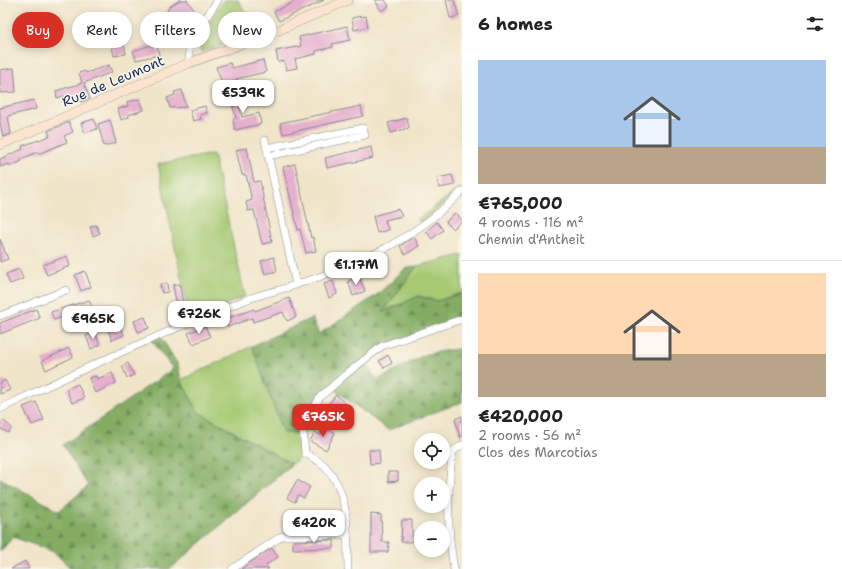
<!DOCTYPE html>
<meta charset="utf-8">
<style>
:root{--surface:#fff;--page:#f6f6f6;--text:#222;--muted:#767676;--line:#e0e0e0;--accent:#d93025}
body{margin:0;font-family:"Shantell Sans",sans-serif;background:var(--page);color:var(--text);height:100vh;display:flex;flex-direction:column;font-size:15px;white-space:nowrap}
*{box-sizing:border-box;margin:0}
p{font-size:13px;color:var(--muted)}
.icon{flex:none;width:22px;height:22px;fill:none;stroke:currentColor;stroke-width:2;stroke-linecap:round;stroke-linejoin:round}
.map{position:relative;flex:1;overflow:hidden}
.details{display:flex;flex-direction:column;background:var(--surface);width:380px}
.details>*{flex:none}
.banner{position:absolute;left:12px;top:12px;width:380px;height:36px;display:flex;gap:8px}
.buttons{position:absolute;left:414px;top:433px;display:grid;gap:8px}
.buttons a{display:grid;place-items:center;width:36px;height:36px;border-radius:50%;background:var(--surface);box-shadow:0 2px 10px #0003;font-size:20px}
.price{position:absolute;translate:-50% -34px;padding:0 9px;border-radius:8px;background:#fff;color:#222;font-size:13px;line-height:26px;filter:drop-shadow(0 1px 2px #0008)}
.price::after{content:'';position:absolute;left:50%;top:24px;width:12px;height:9px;margin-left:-6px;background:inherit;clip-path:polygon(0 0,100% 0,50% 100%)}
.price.selected{background:var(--accent);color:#fff}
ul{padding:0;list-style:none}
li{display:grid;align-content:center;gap:8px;height:212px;padding:0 16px}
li+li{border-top:1px solid var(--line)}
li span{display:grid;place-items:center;height:124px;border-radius:0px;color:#555}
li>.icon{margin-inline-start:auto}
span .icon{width:72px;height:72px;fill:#fffc;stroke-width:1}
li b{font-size:17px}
h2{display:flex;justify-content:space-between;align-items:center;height:48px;padding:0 16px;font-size:17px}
.pill{padding:0 14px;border-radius:18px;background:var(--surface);box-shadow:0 2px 10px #0003;font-size:14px;line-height:36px}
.pill.selected{background:var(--accent);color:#fff}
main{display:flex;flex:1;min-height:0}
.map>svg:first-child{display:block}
</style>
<main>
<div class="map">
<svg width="462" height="569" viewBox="0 0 462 569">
<defs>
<pattern id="forest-firs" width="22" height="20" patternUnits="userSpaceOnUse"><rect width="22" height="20" fill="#84ad64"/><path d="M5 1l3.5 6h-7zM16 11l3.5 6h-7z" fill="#6b8d56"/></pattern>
</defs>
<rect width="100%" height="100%" fill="#fbf7ec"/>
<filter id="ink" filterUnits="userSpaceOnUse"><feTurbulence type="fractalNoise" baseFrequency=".025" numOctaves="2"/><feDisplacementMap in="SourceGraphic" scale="8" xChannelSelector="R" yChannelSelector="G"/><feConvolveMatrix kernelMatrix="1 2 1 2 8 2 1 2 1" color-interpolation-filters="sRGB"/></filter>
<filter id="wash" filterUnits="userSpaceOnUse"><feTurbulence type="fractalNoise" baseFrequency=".012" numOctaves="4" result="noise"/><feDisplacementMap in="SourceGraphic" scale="16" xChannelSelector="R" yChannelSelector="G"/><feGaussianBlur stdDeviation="0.9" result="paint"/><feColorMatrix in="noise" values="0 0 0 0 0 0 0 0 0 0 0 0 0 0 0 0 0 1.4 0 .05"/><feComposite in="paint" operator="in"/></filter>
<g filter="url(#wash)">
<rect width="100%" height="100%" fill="#f1e5c9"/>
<g fill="#a6c972" stroke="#607c68">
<polygon points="225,0 238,0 259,33 201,52 197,41 219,6"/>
<polygon points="213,154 245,296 190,321 158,164"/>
<polygon points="460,188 423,222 417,220"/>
<polygon points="462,255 462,293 437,301 419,296 383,312 417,266"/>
<polygon points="252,346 283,433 303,433 305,453 292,464 198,412 181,380"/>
</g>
<g fill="url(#forest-firs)" stroke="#506e61">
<polygon points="417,266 383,312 419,296 437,301 462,293 462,319 382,346 364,360 377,380 426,354 462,348 462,402 388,430 331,387 320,397 303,433 283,433 252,346 312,318 319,334 378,294 405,269"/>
<polygon points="161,337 178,365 181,380 198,412 292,464 170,569 71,569 54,552 13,537 0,552 0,478 59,511 88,486 63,445 173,369 152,341"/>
</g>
<g id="blocks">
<g fill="#e5afcd">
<polygon points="180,0 187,0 194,10 189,14 186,11 171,21 166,14 169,7"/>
<polygon points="293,0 324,0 279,21 274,12 294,2"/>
<polygon points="375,0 385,0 389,6 381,11"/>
<polygon points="446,0 454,0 459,16 450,18"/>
<polygon points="361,16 362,17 366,16 368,27 354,30 352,18"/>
<polygon points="347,26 350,40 332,44 333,47 316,51 316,54 295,59 297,68 286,70 284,61 278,62 276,51 301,46 299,37"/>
<polygon points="124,44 126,54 114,56 112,47"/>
<polygon points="151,45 151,46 157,45 159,55 136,60 133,51"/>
<polygon points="263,60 266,72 236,79 237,81 223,85 216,67 230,63 232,68"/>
<polygon points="109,65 112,72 84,83 90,99 81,102 79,96 66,100 64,96 57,98 56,91 82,83 79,73 85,71 86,73"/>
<polygon points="14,68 16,92 0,93 0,70"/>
<polygon points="182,90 186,107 170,108 167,98 175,95 174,92"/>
<polygon points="243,93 246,103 239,105 242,117 259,113 261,124 235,130 233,119 236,118 230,96"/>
<polygon points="140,99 144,110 128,115 129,117 121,120 118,109 128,106 127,102"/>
<polygon points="34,100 36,109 8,116 11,134 3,137 0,123 0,108"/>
<polygon points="205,106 207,113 200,115 201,119 193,121 190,110"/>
<polygon points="361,106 363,116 283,134 280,123"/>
<polygon points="407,118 409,128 391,133 388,123"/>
<polygon points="94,119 97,129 85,133 81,123"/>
<polygon points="110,120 116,143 104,146 98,124"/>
<polygon points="69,122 73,132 64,136 67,142 38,154 38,152 21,159 22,161 10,166 9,164 0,167 0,159 23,149 22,146 50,136 48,131"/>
<polygon points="371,147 373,158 327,168 325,158"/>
<polygon points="247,148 254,182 260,181 272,242 262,244 254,210 248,211 246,202 252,200 246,175 242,175 236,150"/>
<polygon points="295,164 311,238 313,237 316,251 306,253 300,229 298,230 283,167"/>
<polygon points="452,175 455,185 439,188 437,178"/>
<polygon points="398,209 402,216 385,220 388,230 377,233 373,216"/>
<polygon points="456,212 462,221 453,229 446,222"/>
<polygon points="437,222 443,230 432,239 426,231"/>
<polygon points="96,225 100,233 93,236 90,227"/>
<polygon points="414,237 419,246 405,255 400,246"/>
<polygon points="0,239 8,259 0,262"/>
<polygon points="67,256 70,266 47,275 43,265"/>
<polygon points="274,257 277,271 265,274 261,261"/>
<polygon points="19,269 23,279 10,284 6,274"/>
<polygon points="85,271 91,287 81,291 75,275"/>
<polygon points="359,277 365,291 353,296 348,281"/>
<polygon points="333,281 337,294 329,298 324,284"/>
<polygon points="167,283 168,292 162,293 160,284"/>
<polygon points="179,284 186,315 179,317 173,285"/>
<polygon points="289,298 296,317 287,321 283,312 253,322 252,318 228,327 225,319 254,309 255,311"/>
<polygon points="89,300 93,309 76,315 76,313 54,320 51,312"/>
<polygon points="36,309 40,318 0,334 0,323"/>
<polygon points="145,317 149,328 138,332 134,321"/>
<polygon points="118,320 124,335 112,340 106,325"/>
<polygon points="205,326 210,337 193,344 188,333"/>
<polygon points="95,332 100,345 91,349 86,336"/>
<polygon points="69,348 73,357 46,370 42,361"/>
<polygon points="388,355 392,363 384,368 379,361"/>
<polygon points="128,363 134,375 127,378 122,366"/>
<polygon points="112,373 116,383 95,393 89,378 96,376 97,379"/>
<polygon points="5,380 10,390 0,394 0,383"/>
<polygon points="78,384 84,398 72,403 66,389"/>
<polygon points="336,395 345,403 336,412 328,405"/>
<polygon points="36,402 44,420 32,425 23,407"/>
<polygon points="462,416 462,437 460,437 455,419"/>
<polygon points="3,420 12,428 8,433 0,428"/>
<polygon points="325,427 335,433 326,450 310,441 315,432 321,435"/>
<polygon points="369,450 379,450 380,463 370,464"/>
<polygon points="388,472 398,472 398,481 388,482"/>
<polygon points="297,480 310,487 304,498 298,495 295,502 287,498"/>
<polygon points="371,514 381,515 382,542 389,542 388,552 371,552"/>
<polygon points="402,520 412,520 412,542 401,542"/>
<polygon points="334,540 334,548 293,549 293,541"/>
<polygon points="272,548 278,557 266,565 269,569 241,569"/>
<polygon points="25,561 29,569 11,569"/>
</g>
</g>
</g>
<g filter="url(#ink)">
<use href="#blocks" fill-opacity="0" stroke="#868a94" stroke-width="1"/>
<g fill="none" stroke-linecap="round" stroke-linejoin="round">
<g stroke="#868a94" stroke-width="8">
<g id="street">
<polyline points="189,63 189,42 218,0"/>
<polyline points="265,140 296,285"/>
<polyline points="267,148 363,128 365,135 268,156"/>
<polyline points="0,316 66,290"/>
<path d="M0,409C80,370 161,333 243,301C260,294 278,291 295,285C358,265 416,239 462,191"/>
<polyline points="232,569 282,536 347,535"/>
<path d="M348,569C347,534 351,494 325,466C320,461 311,457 305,453L303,429L320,397L345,375L382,346L462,319"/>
<path d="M454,569C447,530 447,490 453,451L462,445"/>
</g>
</g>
<g stroke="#868a94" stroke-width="10">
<polyline id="secondary" points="0,145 189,63 272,33 348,0"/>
</g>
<use href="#street" stroke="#fff" stroke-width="7"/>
<use href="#secondary" stroke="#fbe5cf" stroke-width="9"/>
</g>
</g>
<g text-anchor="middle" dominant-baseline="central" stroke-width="3" stroke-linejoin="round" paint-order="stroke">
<g font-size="14" fill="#1b2f5e" stroke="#fbf7ec">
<text transform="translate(113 81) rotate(-23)">Rue de Leumont</text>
</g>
</g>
</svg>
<div class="buttons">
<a><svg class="icon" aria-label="locate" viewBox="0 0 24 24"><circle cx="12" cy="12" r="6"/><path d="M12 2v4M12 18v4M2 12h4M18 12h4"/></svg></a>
<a>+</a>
<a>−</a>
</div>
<b class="price" style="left:243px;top:114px">€539K</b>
<b class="price" style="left:356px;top:286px">€1.17M</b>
<b class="price" style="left:199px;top:335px">€726K</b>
<b class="price" style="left:93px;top:340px">€965K</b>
<b class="price selected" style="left:323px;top:438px">€765K</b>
<b class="price" style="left:314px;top:544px">€420K</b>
<div class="banner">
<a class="pill selected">Buy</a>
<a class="pill">Rent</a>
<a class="pill">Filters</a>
<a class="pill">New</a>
</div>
</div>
<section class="details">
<h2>6 homes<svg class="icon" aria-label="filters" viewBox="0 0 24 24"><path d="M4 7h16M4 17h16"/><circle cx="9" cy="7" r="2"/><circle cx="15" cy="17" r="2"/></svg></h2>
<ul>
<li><span style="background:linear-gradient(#a9c7e8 70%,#b9a48a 0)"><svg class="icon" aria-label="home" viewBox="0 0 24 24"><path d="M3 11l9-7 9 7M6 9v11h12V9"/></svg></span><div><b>€765,000</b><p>4 rooms · 116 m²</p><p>Chemin d'Antheit</p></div></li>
<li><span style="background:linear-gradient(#ffd9b3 65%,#b9a48a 0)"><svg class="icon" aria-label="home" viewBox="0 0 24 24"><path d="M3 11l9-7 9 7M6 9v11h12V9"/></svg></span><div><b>€420,000</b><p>2 rooms · 56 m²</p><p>Clos des Marcotias</p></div></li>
</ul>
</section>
</main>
